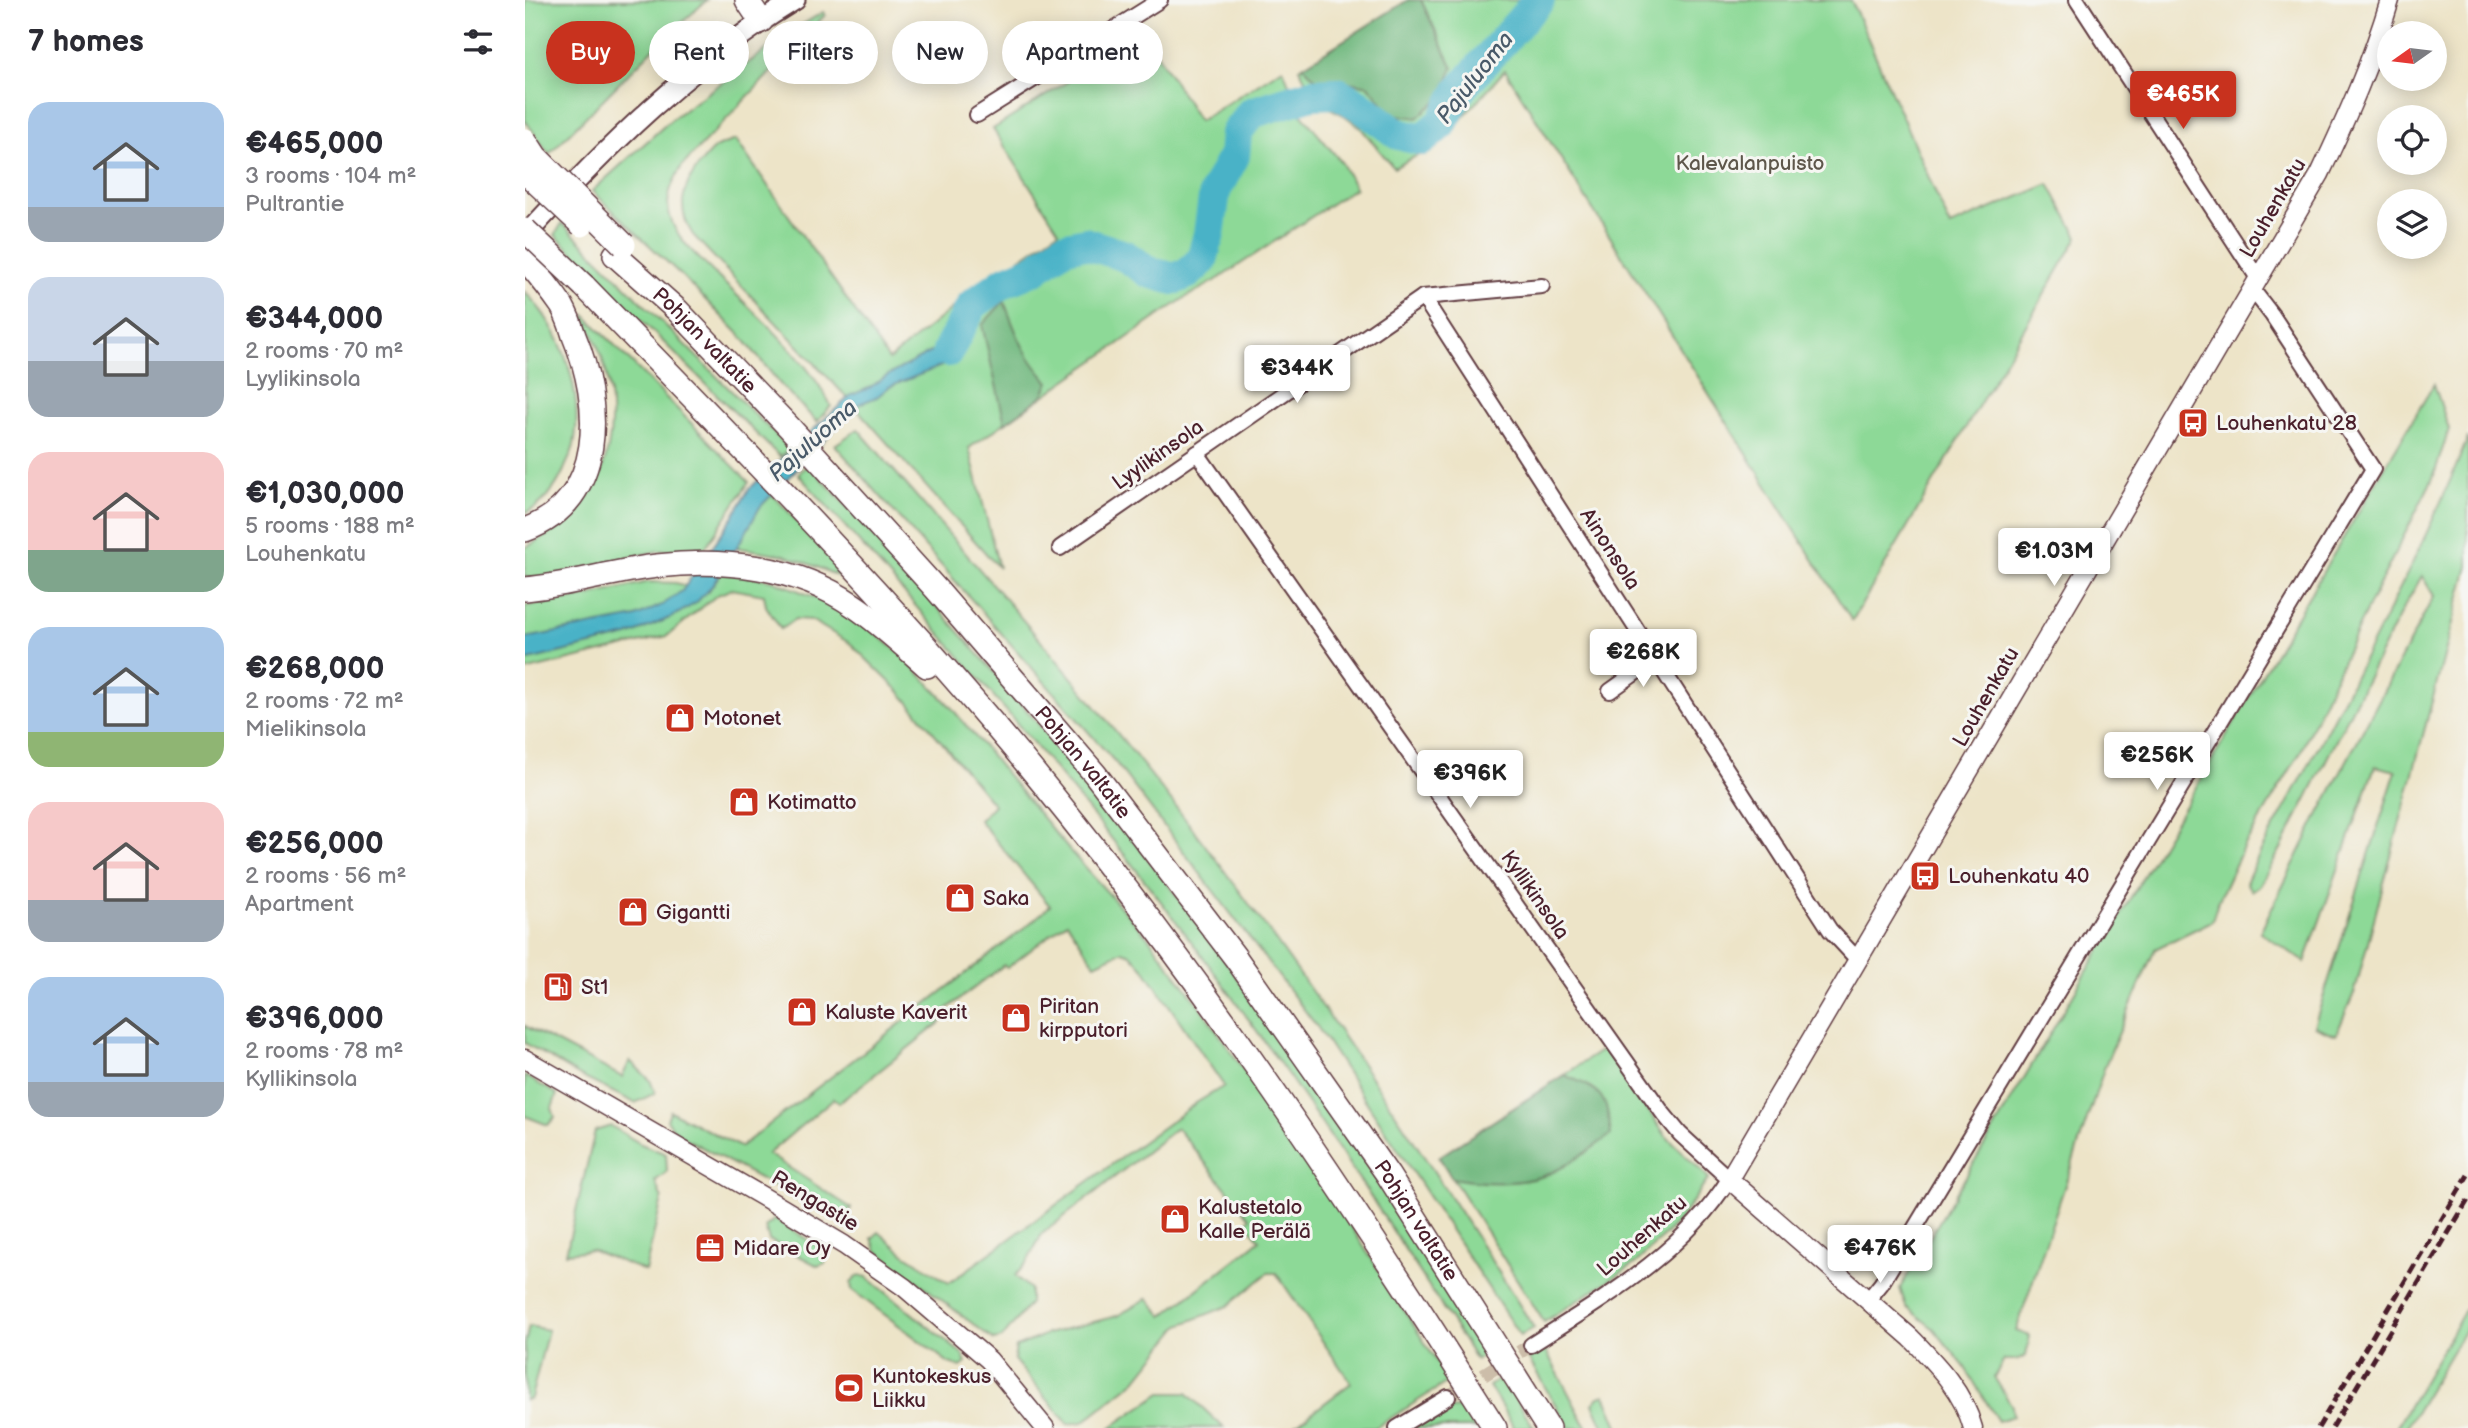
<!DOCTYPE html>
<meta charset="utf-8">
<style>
:root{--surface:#fff;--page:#f2f2f3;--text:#2b2b33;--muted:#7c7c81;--accent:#c8321e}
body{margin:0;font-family:"Balsamiq Sans",sans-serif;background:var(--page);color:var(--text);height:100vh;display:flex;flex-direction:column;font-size:26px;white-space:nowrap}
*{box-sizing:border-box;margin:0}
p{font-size:23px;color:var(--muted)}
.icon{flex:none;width:38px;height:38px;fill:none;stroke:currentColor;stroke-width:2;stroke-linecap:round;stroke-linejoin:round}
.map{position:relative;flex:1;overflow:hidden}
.sheet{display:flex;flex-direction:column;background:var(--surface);width:525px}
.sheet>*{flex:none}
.hud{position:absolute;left:21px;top:21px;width:665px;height:63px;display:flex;gap:14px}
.needle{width:46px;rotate:256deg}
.tools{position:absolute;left:1852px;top:21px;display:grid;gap:14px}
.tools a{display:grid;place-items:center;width:70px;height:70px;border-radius:50%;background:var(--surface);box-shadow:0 4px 18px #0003;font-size:35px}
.price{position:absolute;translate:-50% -60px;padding:0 16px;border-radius:7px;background:#fff;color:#222;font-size:23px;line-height:46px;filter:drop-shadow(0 2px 4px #0008)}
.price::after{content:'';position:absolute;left:50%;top:42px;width:21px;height:16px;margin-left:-10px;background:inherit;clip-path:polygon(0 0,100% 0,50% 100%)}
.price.current{background:var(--accent);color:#fff}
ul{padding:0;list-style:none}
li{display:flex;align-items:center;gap:21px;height:175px;padding:0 28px}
li span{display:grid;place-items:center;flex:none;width:196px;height:140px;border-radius:21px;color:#555}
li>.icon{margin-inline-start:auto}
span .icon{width:84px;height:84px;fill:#fffc;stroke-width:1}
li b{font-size:30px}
h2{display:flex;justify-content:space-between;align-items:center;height:84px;padding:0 28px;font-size:30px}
.chip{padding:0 24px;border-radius:32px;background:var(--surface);box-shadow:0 4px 18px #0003;font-size:24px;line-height:63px}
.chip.current{background:var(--accent);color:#fff}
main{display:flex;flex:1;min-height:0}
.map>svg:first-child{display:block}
</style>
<main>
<section class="sheet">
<h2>7 homes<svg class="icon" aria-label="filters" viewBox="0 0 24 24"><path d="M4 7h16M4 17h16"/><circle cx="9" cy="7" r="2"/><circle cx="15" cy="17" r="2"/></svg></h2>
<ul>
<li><span style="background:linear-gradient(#a9c7e8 75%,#9aa5b1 0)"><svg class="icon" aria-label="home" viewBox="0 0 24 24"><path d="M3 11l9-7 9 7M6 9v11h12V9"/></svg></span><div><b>€465,000</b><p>3 rooms · 104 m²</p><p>Pultrantie</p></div></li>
<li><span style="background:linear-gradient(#c9d6e8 60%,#9aa5b1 0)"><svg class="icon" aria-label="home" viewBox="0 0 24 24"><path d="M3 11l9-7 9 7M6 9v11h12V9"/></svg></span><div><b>€344,000</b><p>2 rooms · 70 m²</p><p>Lyylikinsola</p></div></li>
<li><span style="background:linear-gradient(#f6c9c9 70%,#7fa58c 0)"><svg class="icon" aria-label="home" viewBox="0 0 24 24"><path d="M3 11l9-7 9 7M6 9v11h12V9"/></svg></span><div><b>€1,030,000</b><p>5 rooms · 188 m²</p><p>Louhenkatu</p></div></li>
<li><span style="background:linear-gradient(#a9c7e8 75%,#8fb573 0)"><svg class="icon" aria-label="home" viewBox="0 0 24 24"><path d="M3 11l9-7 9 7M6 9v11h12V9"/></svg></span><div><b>€268,000</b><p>2 rooms · 72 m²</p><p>Mielikinsola</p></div></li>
<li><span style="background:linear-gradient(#f6c9c9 70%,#9aa5b1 0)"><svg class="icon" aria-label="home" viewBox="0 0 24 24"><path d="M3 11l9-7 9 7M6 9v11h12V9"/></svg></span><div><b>€256,000</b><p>2 rooms · 56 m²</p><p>Apartment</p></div></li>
<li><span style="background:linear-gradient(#a9c7e8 75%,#9aa5b1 0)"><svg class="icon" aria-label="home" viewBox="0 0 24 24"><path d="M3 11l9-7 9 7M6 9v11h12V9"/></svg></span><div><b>€396,000</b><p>2 rooms · 78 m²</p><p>Kyllikinsola</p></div></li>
</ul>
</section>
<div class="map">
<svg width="1943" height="1428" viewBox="0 0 1943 1428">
<rect width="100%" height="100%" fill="#f6f6f2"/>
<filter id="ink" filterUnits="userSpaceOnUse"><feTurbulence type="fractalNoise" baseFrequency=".0143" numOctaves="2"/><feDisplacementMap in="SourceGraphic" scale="14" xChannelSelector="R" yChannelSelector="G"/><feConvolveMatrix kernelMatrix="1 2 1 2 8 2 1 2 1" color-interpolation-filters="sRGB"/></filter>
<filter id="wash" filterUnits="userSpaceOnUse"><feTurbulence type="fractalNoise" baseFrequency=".00686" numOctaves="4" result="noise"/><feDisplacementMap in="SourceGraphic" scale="28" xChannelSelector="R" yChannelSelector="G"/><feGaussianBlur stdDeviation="1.57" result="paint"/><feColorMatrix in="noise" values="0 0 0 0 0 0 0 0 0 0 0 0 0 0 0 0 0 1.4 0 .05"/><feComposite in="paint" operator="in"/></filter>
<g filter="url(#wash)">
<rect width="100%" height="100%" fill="#ede4c8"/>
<g fill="#8dd997" stroke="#6c7c61" stroke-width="2">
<polygon points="0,0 182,0 129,48 24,154 0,120"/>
<polygon points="896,0 1326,0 1425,226 1524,184 1553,237 1327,621 980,70 914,144 869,168 835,127 819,115 792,102 774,68 778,66 792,80 814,80 844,86 866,114 928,68"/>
<path d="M298,12L300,15L157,166C148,182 139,197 145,216C151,240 177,260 194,278C231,314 284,360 306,406L292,422L256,385L216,336L157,276L67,191L148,118L267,31Z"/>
<path d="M619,33L674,121L758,68L774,111L817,163L830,188L690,281L658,299L444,448L474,568L316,391L168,235C151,209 157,187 175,164C179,159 185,152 190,148C196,144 205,142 211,140L364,360L443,295L534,231L468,129Z"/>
<polygon points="37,223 264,448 255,457 30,235"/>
<path d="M0,292C38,330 59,392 49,445C47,454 42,462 39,470C32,486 17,507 0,513Z"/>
<path d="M60,315L224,482L180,548L133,551L18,578H0V548C16,538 36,529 49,514C99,460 95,380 59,318Z"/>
<polygon points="1909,384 1924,429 1908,478 1841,611 1775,753 1717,850 1693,902 1687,921 1630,949 1581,1063 1491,1331 1505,1336 1501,1356 1493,1360 1479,1360 1469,1377 1487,1406 1488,1416 1473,1421 1439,1366 1409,1329 1381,1307 1375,1288"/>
<path d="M333,429C446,560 562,690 667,828C790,988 902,1157 1009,1328L995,1336L793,1028L590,762L310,445Z"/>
<path d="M1943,437V566L1830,991L1811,1035L1789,1026L1871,771L1850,766L1780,962L1735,932L1790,821L1909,596L1897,576L1876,612L1757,847L1734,887L1727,891L1721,883C1737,844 1761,808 1781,770C1837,661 1898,552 1943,437Z"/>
<path d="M283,464C394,584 502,707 604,834C735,999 851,1175 965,1351L951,1360C856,1210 758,1061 650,920C532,765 403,618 273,474Z"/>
<polygon points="247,494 333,585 292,567 259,555 208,547 230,511"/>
<polygon points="195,574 208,574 247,580 294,599 332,618 377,655 425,706 545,851 623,937 679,1012 825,1225 924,1381 850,1428 767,1428 826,1383 751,1273 743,1273 703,1306 655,1325 611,1380 558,1422 543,1424 489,1360 491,1347 522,1334 592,1316 623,1298 638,1316 735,1240 721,1223 725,1218 652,1128 517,1234 502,1262 490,1276 505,1289 505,1303 477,1338 469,1340 351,1250 347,1238 354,1232 378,1253 424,1283 671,1103 699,1086 620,970 606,954 598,951 570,964 542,922 482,968 479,965 413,1016 417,1021 314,1103 309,1098 243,1154 326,1208 322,1217 314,1221 154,1135 142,1120 145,1111 215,1147 497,930 525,906 454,820 469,805 375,692 326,644 286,620 270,619 256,629 241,606 239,595 207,589 192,595 142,636 0,671 0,606 59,597 123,582 151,583 183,592"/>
<polygon points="0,1026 97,1077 105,1061 125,1080 130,1093 110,1103 57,1077 0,1043"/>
<polygon points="1080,1048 1141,1136 1184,1178 1154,1221 1111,1263 1019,1322 914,1157"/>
<polygon points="0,1076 32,1094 27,1108 30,1117 23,1125 0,1116"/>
<polygon points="86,1126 116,1144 141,1154 142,1172 130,1181 137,1199 120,1271 66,1250 41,1253 70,1131"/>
<polygon points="250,1219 302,1252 300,1263 293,1266 244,1240 240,1227"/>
<polygon points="337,1276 342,1277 437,1354 441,1363 436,1367 424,1363 327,1290 326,1283 331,1277"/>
<polygon points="1943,1305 1943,1325 1881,1428 1871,1428"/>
<polygon points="4,1326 23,1330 6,1398 0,1400 0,1344"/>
<polygon points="1019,1347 1062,1428 1044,1428 1003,1358"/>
<polygon points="978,1377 1009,1428 989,1428 964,1386"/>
<polygon points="636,1393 662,1393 699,1428 585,1428"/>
<polygon points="1080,1395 1094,1428 1079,1428 1068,1404 1074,1397"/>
<polygon points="935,1408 942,1410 954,1428 887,1428 921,1409"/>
</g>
<g fill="#72b980" stroke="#5e6c56" stroke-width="2">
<polygon points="883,0 896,0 928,68 915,98 892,118 866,114 844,86 814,80 792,80 778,66"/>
<path d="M479,301C491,333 499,357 524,382L517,396L480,423L457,325Z"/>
<path d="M1039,1075C1078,1091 1081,1094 1086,1135C1068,1147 1050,1161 1030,1171C1001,1186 959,1184 927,1178L914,1157Z"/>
</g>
<polygon fill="#48b2c7" stroke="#496879" stroke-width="2" points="452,313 436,349 419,365 364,387 352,397 334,404 235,507 219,536 187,586 171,603 147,617 103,636 0,661 0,638 111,617 137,605 157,591 209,515 224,489 326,395 344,388 363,375 410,350 424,334 433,315"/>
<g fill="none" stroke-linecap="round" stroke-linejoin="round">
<polyline stroke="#48b2c7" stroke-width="32" points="423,351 447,305 479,282 510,269 538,248 560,243 600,256 624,272 649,279 663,273 677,260 684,234 690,191 709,156 711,133 726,113 787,94 813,93 834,105 873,134 897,140 917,123 935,90 1014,0"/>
</g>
</g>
<g filter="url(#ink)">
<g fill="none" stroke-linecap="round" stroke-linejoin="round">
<polyline stroke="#ccbda9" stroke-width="14" stroke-dasharray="14 7" stroke-linecap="butt" points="923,1397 1006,1345"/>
<g stroke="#623d43" stroke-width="18">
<g id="minor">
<polyline points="1552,0 1734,280"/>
<polyline points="452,115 635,0"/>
<polyline points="898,297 1305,930 1333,960"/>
<path d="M672,453L1137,1112L1155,1134L1204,1179C1158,1253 1078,1299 1006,1345"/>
<polyline points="535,548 898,297 1017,286"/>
<polyline points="1085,691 1130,659"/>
<polyline points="1343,1300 1356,1284 1848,469 1747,315 1727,289"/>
<polyline points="872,1428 923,1397"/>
</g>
</g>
<g stroke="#623d43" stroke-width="21">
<g id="tertiary">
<polyline points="0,1059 242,1199 319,1245 379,1287 464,1360 520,1428"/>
<path d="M1448,1428C1438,1391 1412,1365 1386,1338L1204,1179L1795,174C1822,117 1847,61 1865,0"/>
</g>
</g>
<g stroke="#623d43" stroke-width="23">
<path id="secondary" d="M0,236C80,148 168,62 270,0"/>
</g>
<g stroke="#623d43" stroke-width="26">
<g id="trunk">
<polyline points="222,0 236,21"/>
<path id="s1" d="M90,255L152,310L264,427L411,589L570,774L710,957L863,1175L1023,1428"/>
<path d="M0,259C13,274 26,290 37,306C42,315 46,326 49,336C77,403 82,500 0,530"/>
<path d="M59,286C200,430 341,574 471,727C657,946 817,1186 970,1428"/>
<path d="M0,589C45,585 88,571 132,566C199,558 271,566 328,605C354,622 378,645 402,666"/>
</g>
</g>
<use href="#minor" stroke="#fff" stroke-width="14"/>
<use href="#tertiary" stroke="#fff" stroke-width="18"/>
<use href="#secondary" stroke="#fff" stroke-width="19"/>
<use href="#trunk" stroke="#fff" stroke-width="23"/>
<g stroke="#4a1f2b" stroke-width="5" stroke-dasharray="10 5" stroke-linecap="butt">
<polyline points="1793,1428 1943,1175"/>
<polyline points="1807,1428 1943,1200"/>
</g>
<g stroke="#623d43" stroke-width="26" stroke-linecap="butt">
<g id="trunk-bridge">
<polyline points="0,140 11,157 99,245"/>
<polyline points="0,172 57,225"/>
<polyline points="0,230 59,286"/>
</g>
</g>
<use href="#trunk-bridge" stroke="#fff" stroke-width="23"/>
</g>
</g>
<defs>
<g id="bus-square" transform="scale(1.575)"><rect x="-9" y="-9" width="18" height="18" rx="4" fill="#c8321e" stroke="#f6f6f2"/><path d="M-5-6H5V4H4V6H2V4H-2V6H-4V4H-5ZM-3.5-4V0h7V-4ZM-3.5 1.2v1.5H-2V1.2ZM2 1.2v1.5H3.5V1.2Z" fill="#fff"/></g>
<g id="shop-square" transform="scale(1.575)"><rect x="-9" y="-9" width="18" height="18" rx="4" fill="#c8321e" stroke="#f6f6f2"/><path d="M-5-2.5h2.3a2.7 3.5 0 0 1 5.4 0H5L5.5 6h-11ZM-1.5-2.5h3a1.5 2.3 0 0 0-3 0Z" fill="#fff"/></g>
<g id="fuel-square" transform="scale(1.575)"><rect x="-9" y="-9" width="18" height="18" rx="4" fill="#c8321e" stroke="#f6f6f2"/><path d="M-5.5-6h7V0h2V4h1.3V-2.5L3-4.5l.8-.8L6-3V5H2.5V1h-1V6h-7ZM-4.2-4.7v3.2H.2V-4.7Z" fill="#fff"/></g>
<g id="office-square" transform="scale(1.575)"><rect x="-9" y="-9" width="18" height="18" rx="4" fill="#c8321e" stroke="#f6f6f2"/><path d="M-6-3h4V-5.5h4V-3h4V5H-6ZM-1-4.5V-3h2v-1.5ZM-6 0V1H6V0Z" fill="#fff"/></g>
<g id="stadium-square" transform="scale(1.575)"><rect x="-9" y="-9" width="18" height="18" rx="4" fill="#c8321e" stroke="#f6f6f2"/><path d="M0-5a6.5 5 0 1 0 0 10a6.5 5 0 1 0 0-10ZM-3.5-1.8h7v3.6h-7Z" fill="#fff"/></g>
</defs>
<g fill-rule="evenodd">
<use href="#bus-square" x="1668" y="423"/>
<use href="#shop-square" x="155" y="718"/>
<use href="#shop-square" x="219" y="802"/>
<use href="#bus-square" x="1400" y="876"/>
<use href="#shop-square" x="435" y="898"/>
<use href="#shop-square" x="108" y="912"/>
<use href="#fuel-square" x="33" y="987"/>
<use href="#shop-square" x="277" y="1012"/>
<use href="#shop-square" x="491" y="1018"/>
<use href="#shop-square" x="650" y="1219"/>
<use href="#office-square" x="185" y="1248"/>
<use href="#stadium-square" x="324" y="1388"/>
</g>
<g text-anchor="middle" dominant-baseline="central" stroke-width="6" stroke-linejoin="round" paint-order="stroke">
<g font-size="21" fill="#5e574b" stroke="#f6f6f2">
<text x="1225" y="163">Kalevalanpuisto</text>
</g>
<g font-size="21" fill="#4a1f2b" stroke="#f6f6f2">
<text transform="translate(1748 208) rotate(-60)">Louhenkatu</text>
<text stroke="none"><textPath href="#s1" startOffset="124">Pohjan valtatie</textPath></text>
<text transform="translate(633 455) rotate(-35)">Lyylikinsola</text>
<text transform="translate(1085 549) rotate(57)">Ainonsola</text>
<text transform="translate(1461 697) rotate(-60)">Louhenkatu</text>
<text stroke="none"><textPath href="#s1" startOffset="691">Pohjan valtatie</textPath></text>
<text transform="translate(1010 895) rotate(55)">Kyllikinsola</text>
<text transform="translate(290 1201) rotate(31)">Rengastie</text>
<text stroke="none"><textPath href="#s1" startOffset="1258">Pohjan valtatie</textPath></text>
<text transform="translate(1117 1236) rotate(-41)">Louhenkatu</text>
</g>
<g font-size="21" fill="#4a1f2b" stroke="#f6f6f2" text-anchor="start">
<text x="1691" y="423">Louhenkatu 28</text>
<text x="178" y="718">Motonet</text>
<text x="242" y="802">Kotimatto</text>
<text x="1423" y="876">Louhenkatu 40</text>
<text x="458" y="898">Saka</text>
<text x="131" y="912">Gigantti</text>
<text x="56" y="987">St1</text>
<text x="514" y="1006">Piritan<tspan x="514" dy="24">kirpputori</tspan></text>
<text x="300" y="1012">Kaluste Kaverit</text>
<text x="673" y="1207">Kalustetalo<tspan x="673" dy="24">Kalle Perälä</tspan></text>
<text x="208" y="1248">Midare Oy</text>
<text x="347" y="1376">Kuntokeskus<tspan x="347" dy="24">Liikku</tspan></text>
</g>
<g font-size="23" font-style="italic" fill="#495a69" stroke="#f6f6f2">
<text transform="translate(950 78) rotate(-52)">Pajuluoma</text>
<text transform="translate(288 441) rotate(-42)">Pajuluoma</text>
</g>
</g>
</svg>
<div class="tools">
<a><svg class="needle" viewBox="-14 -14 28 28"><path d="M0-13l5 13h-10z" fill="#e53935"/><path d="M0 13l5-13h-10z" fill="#7c7c81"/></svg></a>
<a><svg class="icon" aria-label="locate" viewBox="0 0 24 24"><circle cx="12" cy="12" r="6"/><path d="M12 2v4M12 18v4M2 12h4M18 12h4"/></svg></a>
<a><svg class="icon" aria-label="layers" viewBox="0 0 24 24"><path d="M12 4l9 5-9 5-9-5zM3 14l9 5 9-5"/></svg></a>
</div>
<b class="price current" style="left:1658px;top:131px">€465K</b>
<b class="price" style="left:772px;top:405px">€344K</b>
<b class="price" style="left:1529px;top:588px">€1.03M</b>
<b class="price" style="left:1118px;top:689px">€268K</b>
<b class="price" style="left:1632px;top:792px">€256K</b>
<b class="price" style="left:945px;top:810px">€396K</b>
<b class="price" style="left:1355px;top:1285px">€476K</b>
<div class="hud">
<a class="chip current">Buy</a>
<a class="chip">Rent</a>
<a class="chip">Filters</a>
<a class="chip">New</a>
<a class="chip">Apartment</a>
</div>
</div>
</main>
